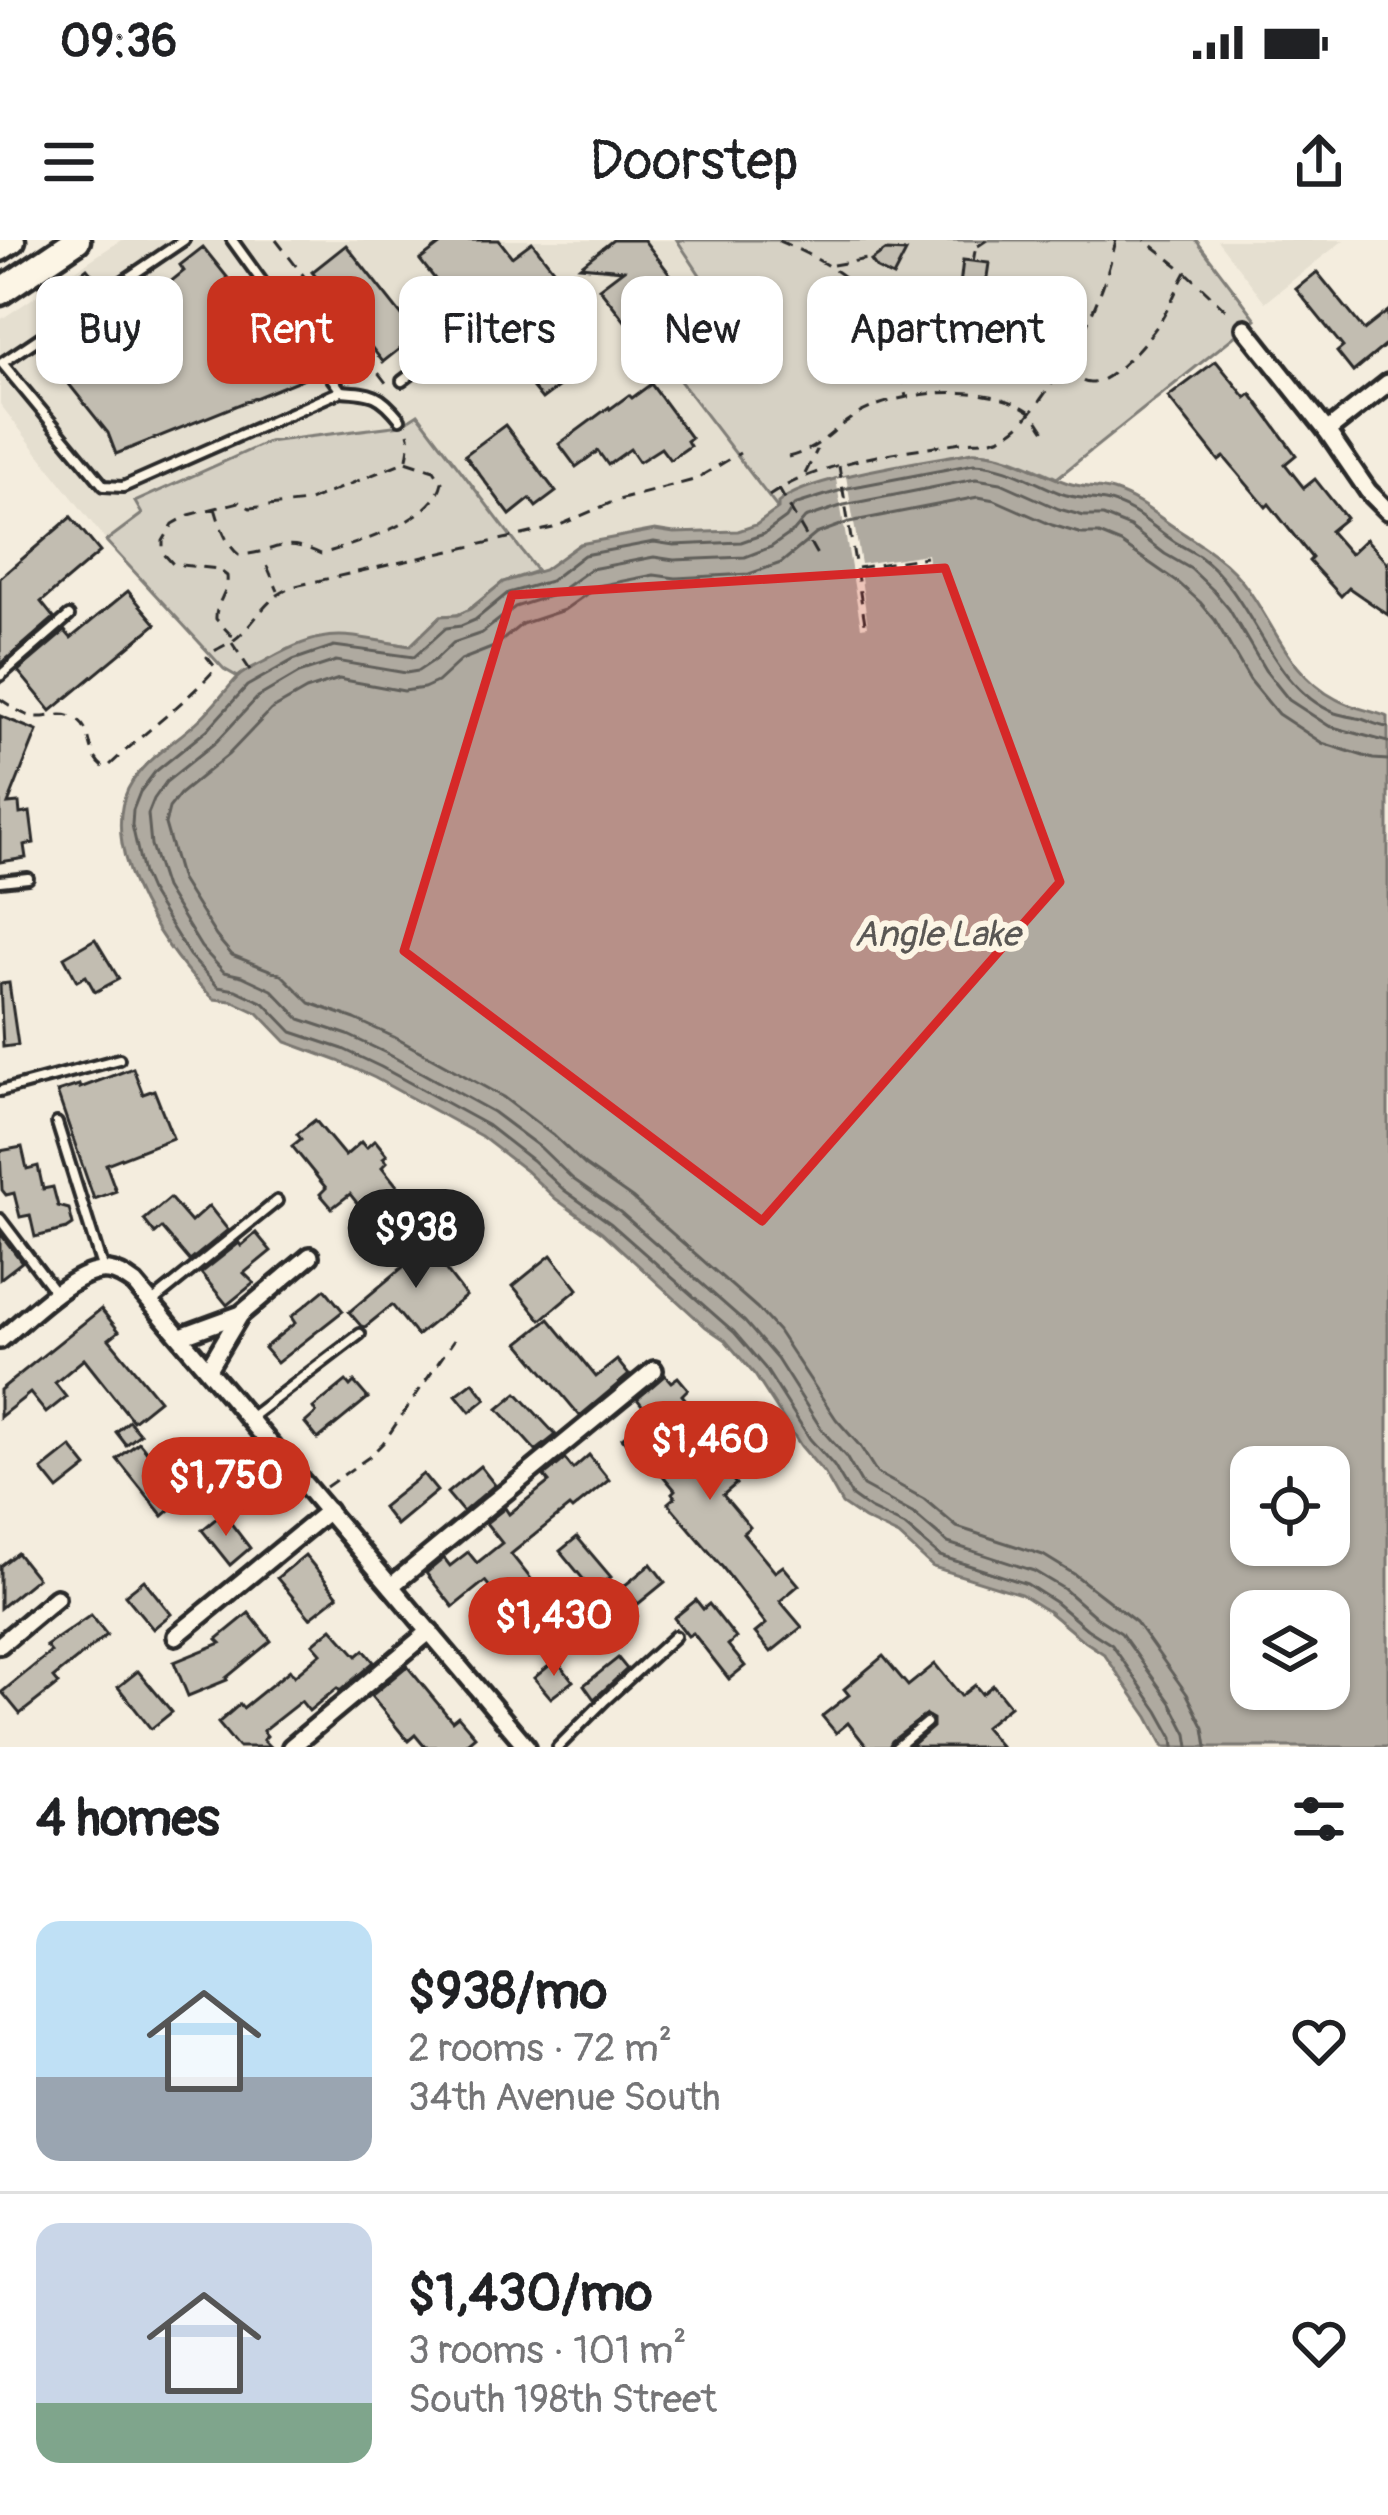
<!DOCTYPE html>
<meta charset="utf-8">
<style>
:root{--surface:#fff;--page:#f6f6f6;--text:#202124;--muted:#757577;--line:#e0e0e0;--accent:#c8321e}
body{margin:0;font-family:Pangolin,sans-serif;background:var(--page);color:var(--text);height:100vh;display:flex;flex-direction:column;font-size:45px;white-space:nowrap}
*{box-sizing:border-box;margin:0}
p{font-size:39px;color:var(--muted)}
.icon{flex:none;width:66px;height:66px;fill:none;stroke:currentColor;stroke-width:2;stroke-linecap:round;stroke-linejoin:round}
.map{position:relative;height:1507px;overflow:hidden}
.panel{display:flex;flex-direction:column;background:var(--surface);flex:1}
.panel>*{flex:none}
.top-card{position:absolute;left:36px;top:36px;width:1317px;height:108px;display:flex;gap:24px}
.tools{position:absolute;left:1230px;top:1206px;display:grid;gap:24px}
.tools a{display:grid;place-items:center;width:120px;height:120px;border-radius:24px;background:var(--surface);box-shadow:0 3px 9px #0004;font-size:60px}
.price{position:absolute;translate:-50% -102px;padding:0 27px;border-radius:42px;background:var(--accent);color:#fff;font-size:39px;line-height:78px;filter:drop-shadow(0 3px 6px #0008)}
.price::after{content:'';position:absolute;left:50%;top:72px;width:36px;height:27px;margin-left:-18px;background:inherit;clip-path:polygon(0 0,100% 0,50% 100%)}
.price.current{background:#222;color:#fff}
ul{padding:0;list-style:none}
li{display:flex;align-items:center;gap:36px;height:300px;padding:0 36px}
li+li{border-top:3px solid var(--line)}
li span{display:grid;place-items:center;flex:none;width:336px;height:240px;border-radius:24px;color:#555}
li>.icon{margin-inline-start:auto}
span .icon{width:144px;height:144px;fill:#fffc;stroke-width:1}
li b{font-size:51px}
h2{display:flex;justify-content:space-between;align-items:center;height:144px;padding:0 36px;font-size:51px}
.tag{padding:0 42px;border-radius:24px;background:var(--surface);box-shadow:0 3px 9px #0004;font-size:42px;line-height:108px}
.tag.current{background:var(--accent);color:#fff}
.status{display:flex;justify-content:space-between;align-items:center;height:84px;padding:0 60px;background:var(--surface);direction:ltr}
.status svg{height:33px;fill:currentColor}
header{display:flex;justify-content:space-between;align-items:center;height:156px;padding:0 36px;background:var(--surface);font-size:54px;font-weight:600}
.map>svg:first-child{display:block}
</style>
<div class="status"><b>09:36</b><svg viewBox="0 0 49 12"><path d="M0 12V9h3v3zM5 12V6h3v6zM10 12V3h3v9zM15 12V0h3v12zM26 1h20v11H26zM47 4h2v5h-2z"/></svg></div>
<header><svg class="icon" aria-label="menu" viewBox="0 0 24 24"><path d="M4 6h16M4 12h16M4 18h16"/></svg>Doorstep<svg class="icon" aria-label="share" viewBox="0 0 24 24"><path d="M12 15V3M7 8l5-5 5 5M5 13v7h14v-7"/></svg></header>
<div class="map">
<svg width="1388" height="1507" viewBox="0 0 1388 1507">
<rect width="100%" height="100%" fill="#f4edde"/>
<filter id="ink" filterUnits="userSpaceOnUse"><feTurbulence type="fractalNoise" baseFrequency=".00833" numOctaves="2"/><feDisplacementMap in="SourceGraphic" scale="24" xChannelSelector="R" yChannelSelector="G"/><feConvolveMatrix kernelMatrix="1 2 1 2 8 2 1 2 1" color-interpolation-filters="sRGB"/></filter>
<g filter="url(#ink)">
<g fill="#e5dfd0">
<polygon points="121,0 677,0 725,73 668,124 778,269 756,285 738,291 674,293 655,290 580,304 544,330 537,331 418,175 401,185 268,202 136,262 142,273 106,301 0,164 0,80"/>
<polygon points="1217,0 1344,0 1265,62"/>
</g>
<g fill="#d6d1c4" stroke="#807e78" stroke-width="3">
<path d="M677,0H1196L1256,79L1057,238C1030,226 1004,212 973,212L835,239L805,250L778,269L667,124L725,73Z"/>
<polygon points="418,174 537,331 503,342 470,369 457,375 441,376 410,406 385,402 288,409 238,437 224,429 106,301 142,274 135,262 268,202 401,185"/>
</g>
<path fill="#afaaa0" stroke="#7a7771" stroke-width="3" fill-rule="evenodd" d="M973,212C1008,212 1035,232 1068,243C1083,248 1098,247 1113,251C1141,260 1159,278 1183,293C1201,305 1219,316 1234,332C1272,373 1284,432 1336,459C1351,468 1371,470 1388,477V1507H1164L1148,1477L1104,1414L1080,1398L1049,1372L1021,1354L933,1327L899,1296L864,1279L842,1264L825,1234L801,1206L755,1135L725,1100L706,1087L602,992L556,959L525,930L481,896L375,838L338,821L286,802L258,773L232,761L214,759C168,717 97,613 128,549C144,518 176,502 200,479C214,466 225,451 237,438C244,430 259,425 269,419C330,385 346,396 410,406L441,376L457,375L470,369L503,342L544,330L580,304L655,290L674,293L738,291L756,285L778,269V263C805,237 931,220 973,212ZM1251,1227H1329V1305H1251ZM1251,1371H1329V1449H1251Z"/>
<polygon fill="#f4edde" points="846,236 861,324 927,314 928,321 860,332 868,386 861,387 836,239"/>
<g fill="none" stroke-linecap="round" stroke-linejoin="round">
<g stroke="#605e5a" stroke-width="3">
<path d="M1174,1507L1173,1498L1158,1471L1112,1405L1087,1389L1055,1362L1027,1344L940,1316L905,1286L870,1269L852,1256L834,1226L810,1199L765,1128L734,1092L610,983L564,950L532,920L487,885L381,827L343,809L292,792L264,763L236,750L218,747L189,715L152,655L143,634L132,585L133,570L140,552L155,532L207,490L247,446L293,420L334,406L414,417L446,388L461,386L475,380L508,353L550,341L584,315L654,302L674,305L741,302L764,294L786,278L794,265L848,248L974,224C1005,224 1032,242 1060,253C1075,259 1089,258 1105,261C1133,266 1152,287 1175,302C1183,307 1191,311 1199,316C1256,357 1267,445 1335,473C1344,476 1353,477 1362,479C1371,482 1378,486 1388,487"/>
<polyline points="1189,1507 1187,1494 1171,1463 1121,1393 1096,1377 1064,1349 1034,1331 948,1303 914,1274 863,1246 846,1217 822,1190 777,1119 745,1082 620,972 573,939 541,908 493,872 386,813 348,795 300,779 272,750 242,736 224,732 201,707 165,648 151,605 148,574 154,559 166,542 217,501 258,457 299,433 336,421 406,433 418,431 436,419 453,403 482,393 515,367 556,354 591,329 654,317 674,320 745,317 771,307 794,291 805,278 844,265 976,239 1001,243 1059,269 1084,276 1103,276 1130,287 1165,314 1191,329 1213,350 1229,369 1265,430 1289,460 1329,486 1388,502"/>
<polyline points="1207,1507 1204,1488 1187,1454 1136,1382 1074,1334 1043,1315 957,1287 924,1259 877,1233 860,1206 836,1179 778,1091 757,1068 632,958 585,925 554,896 503,857 394,797 355,779 310,763 282,735 232,715 216,696 181,640 165,584 169,568 180,554 229,514 271,470 306,450 339,439 404,451 424,448 437,442 461,420 494,407 522,384 564,370 598,346 654,335 676,338 749,334 781,323 816,294 849,282 978,257 995,260 1052,285 1082,294 1099,294 1121,303 1180,344 1200,362 1215,380 1250,440 1278,474 1322,503 1373,519 1388,520"/>
</g>
</g>
<g fill="#c2bdb1" stroke="#2b2b2b" stroke-width="3">
<polygon points="446,0 499,0 512,17 532,2 570,51 521,89 513,79 501,88 477,57 460,71 420,20"/>
<polygon points="613,0 644,0 682,50 658,68 700,74 650,113 599,48 623,30 580,26"/>
<polygon points="346,5 417,95 383,122 312,32"/>
<polygon points="203,7 307,137 116,214 108,193 49,119 70,103 75,109 97,90 86,76 89,71 87,65 82,62 76,63 73,59 82,52 72,40 87,28 97,40 103,36 108,42 105,47 107,53 118,55 132,72 143,63 154,76 180,56 169,43 184,31 180,25"/>
<polygon points="885,11 906,12 893,37 877,29 871,21"/>
<polygon points="963,20 989,23 984,58 959,54"/>
<polygon points="1317,32 1364,90 1388,71 1388,103 1353,132 1337,112 1343,107 1296,49"/>
<polygon points="1216,121 1246,158 1251,154 1296,215 1285,224 1304,248 1315,239 1346,278 1330,291 1350,314 1366,299 1388,323 1388,375 1349,348 1341,356 1309,321 1312,318 1269,264 1266,267 1224,217 1219,221 1168,157"/>
<polygon points="557,129 566,141 542,159 533,148"/>
<polygon points="651,144 691,198 687,201 690,206 670,220 661,208 639,222 630,209 608,225 598,211 576,227 559,204 609,167 610,169 629,155 632,158"/>
<polygon points="505,185 556,252 536,267 530,259 510,275 465,215"/>
<polygon points="71,277 100,312 41,362 54,378 0,425 0,338"/>
<polygon points="128,351 156,384 51,471 18,431 65,391 71,398"/>
<polygon points="0,476 37,491 8,564 19,563 20,574 30,572 34,603 24,605 26,618 0,622"/>
<polygon points="95,699 119,739 95,752 86,736 77,741 64,717"/>
<polygon points="9,743 18,805 3,807 0,744"/>
<polygon points="133,828 143,854 154,850 173,898 106,924 116,951 94,959 57,852 79,845 80,848"/>
<polygon points="315,880 345,916 361,902 366,908 375,900 387,915 383,918 387,922 382,927 413,966 381,993 350,954 332,968 320,954 326,948 292,906 301,899 297,894"/>
<polygon points="22,907 27,929 38,926 43,949 53,947 58,966 69,969 73,985 67,989 35,997 30,975 20,977 14,953 6,955 2,950 0,911"/>
<polygon points="170,958 191,982 209,966 228,990 190,1021 162,988 155,994 144,980"/>
<polygon points="0,993 22,1022 0,1039"/>
<polygon points="256,993 271,1011 244,1033 254,1043 227,1065 201,1033 239,1003 241,1006"/>
<polygon points="439,997 457,1019 445,1029 466,1056 417,1096 392,1065 365,1087 361,1086 349,1072"/>
<polygon points="551,1015 578,1049 541,1080 513,1046"/>
<polygon points="325,1049 343,1071 277,1123 264,1108 295,1083 291,1077"/>
<polygon points="101,1069 119,1091 109,1099 159,1160 133,1181 84,1119 55,1143 66,1157 46,1173 30,1153 0,1177 0,1150"/>
<polygon points="549,1079 596,1137 617,1120 629,1135 580,1176 519,1103"/>
<polygon points="665,1135 671,1142 678,1137 688,1149 682,1155 695,1171 692,1174 718,1207 711,1213 736,1244 723,1255 750,1287 743,1293 775,1332 783,1326 799,1345 780,1361 802,1387 771,1412 755,1393 766,1384 723,1328 668,1263 675,1257 672,1253 675,1250 644,1213 638,1218 622,1198 650,1175 637,1159"/>
<polygon points="346,1141 350,1146 354,1142 368,1158 318,1199 305,1183 316,1173 313,1168"/>
<polygon points="473,1142 486,1159 470,1172 456,1155"/>
<polygon points="517,1153 556,1195 536,1211 498,1169"/>
<polygon points="129,1181 140,1194 126,1205 116,1192"/>
<polygon points="139,1202 184,1258 163,1276 117,1219"/>
<polygon points="71,1207 87,1227 58,1250 42,1230"/>
<polygon points="589,1215 609,1240 572,1270 569,1267 511,1314 543,1354 514,1377 485,1341 453,1367 426,1333 444,1318 450,1326 468,1312 477,1323 502,1303 486,1283 505,1268 509,1274 549,1242 544,1236 565,1219 573,1229"/>
<polygon points="480,1226 495,1245 463,1272 447,1253"/>
<polygon points="423,1234 437,1251 396,1285 382,1267"/>
<polygon points="223,1273 250,1308 230,1325 202,1290"/>
<polygon points="577,1297 611,1337 593,1351 560,1311"/>
<polygon points="17,1313 37,1338 0,1368 0,1326"/>
<polygon points="305,1315 338,1356 310,1378 277,1338"/>
<polygon points="651,1324 665,1342 638,1364 624,1346"/>
<polygon points="144,1340 171,1374 153,1389 125,1355"/>
<polygon points="696,1360 703,1369 709,1364 736,1398 728,1405 745,1426 729,1439 693,1393 688,1396 674,1378"/>
<polygon points="249,1373 271,1401 226,1438 227,1440 188,1456 174,1422 221,1403 217,1399"/>
<polygon points="91,1375 107,1395 53,1438 58,1444 20,1474 2,1452 51,1412 46,1406"/>
<polygon points="332,1388 357,1416 364,1410 374,1422 340,1451 337,1448 309,1471 301,1461 263,1491 267,1496 263,1500 270,1507 238,1507 218,1483 240,1464 243,1468 290,1430 294,1436 321,1413 313,1404"/>
<polygon points="883,1416 908,1446 935,1424 961,1456 975,1445 982,1454 993,1445 1010,1466 984,1487 1001,1507 910,1507 933,1487 933,1479 926,1475 892,1501 889,1507 867,1507 848,1483 836,1493 822,1476 849,1455 844,1449"/>
<polygon points="618,1418 627,1429 594,1459 584,1445"/>
<polygon points="556,1420 573,1441 551,1458 534,1438"/>
<polygon points="407,1426 452,1481 458,1476 475,1496 462,1507 425,1507 415,1495 408,1501 371,1456"/>
<polygon points="138,1431 172,1472 151,1489 118,1447"/>
</g>
<g fill="none" stroke-linecap="round" stroke-linejoin="round">
<g stroke="#2b2b2b" stroke-width="16">
<g id="service">
<polyline points="113,48 184,0"/>
<polyline points="81,70 2,123 104,246 123,247 341,151 232,0"/>
<polyline points="402,141 442,111"/>
<path d="M341,151C373,153 380,154 400,179"/>
<polyline points="0,436 69,376"/>
<polyline points="0,641 28,638"/>
<polyline points="0,851 119,819"/>
<polyline points="57,883 103,1030"/>
<polyline points="0,979 56,1053"/>
<polyline points="152,1062 277,961"/>
<polyline points="251,1177 360,1094"/>
<polyline points="558,1507 605,1460 675,1396"/>
<polyline points="897,1507 926,1483"/>
</g>
</g>
<g stroke="#2b2b2b" stroke-width="24">
<g id="minor">
<polyline points="1245,88 1327,191 1368,251 1388,271"/>
<polyline points="1327,191 1388,143"/>
<polyline points="181,1096 241,1074 310,1016"/>
<path d="M0,1100C24,1081 77,1026 108,1031C118,1032 127,1038 135,1044L527,1507"/>
<polyline points="208,1129 240,1075"/>
<polyline points="391,1346 654,1130"/>
<polyline points="176,1396 328,1271"/>
<polyline points="0,1405 56,1358"/>
<polyline points="291,1507 430,1391"/>
</g>
</g>
<g stroke="#2b2b2b" stroke-width="33">
<g id="primary">
<polyline points="0,8 12,0"/>
<polyline points="0,52 77,0"/>
</g>
</g>
<g stroke="#2b2b2b" stroke-width="3" stroke-dasharray="12 9" stroke-linecap="butt">
<polyline points="276,0 387,144"/>
<path d="M779,1C826,21 875,49 893,100C899,118 902,138 906,157"/>
<polyline points="978,6 987,0"/>
<polyline points="973,22 977,0"/>
<polyline points="833,25 873,18"/>
<polyline points="1186,32 1230,74"/>
<path d="M1066,129C1073,135 1081,143 1090,143C1110,145 1149,98 1160,82C1170,66 1177,48 1186,32L1145,0"/>
<path d="M788,217C823,208 830,190 858,174C901,150 986,142 1029,171C1036,175 1041,186 1046,192"/>
<polyline points="407,219 410,200 408,193"/>
<polyline points="839,226 865,383"/>
<polyline points="805,234 817,210"/>
<polyline points="779,249 817,315"/>
<path d="M769,256C818,222 896,212 955,203C970,200 987,203 1001,197C1018,190 1031,173 1041,159C1077,110 1103,59 1116,0"/>
<path d="M215,268C220,285 225,303 239,315C277,313 280,295 321,314C356,304 434,281 442,242L434,230L406,221L307,262L250,268L239,262L189,275L173,284L163,301V313L173,324L218,329L227,336C229,352 215,363 216,379L231,395L236,396"/>
<polyline points="267,326 278,351"/>
<polyline points="858,328 926,317"/>
<polyline points="232,403 250,430"/>
<path d="M0,459C11,466 23,476 36,477C49,478 63,471 76,479C95,491 85,516 106,529C141,494 184,465 216,428L207,417C217,407 232,404 241,394C262,374 265,358 295,346L553,288L615,261L694,240L740,213"/>
<polyline points="326,1247 369,1217 383,1203 454,1100"/>
</g>
<use href="#service" stroke="#fcf5e5" stroke-width="8"/>
<use href="#minor" stroke="#fcf5e5" stroke-width="15"/>
<use href="#primary" stroke="#fcf5e5" stroke-width="24"/>
</g>
</g>
<path fill="#d62828" fill-opacity="0.2" stroke="#d62828" stroke-width="9" stroke-linejoin="round" d="M945,328L1060,642L762,981L404,711L512,355Z"/>
<g text-anchor="middle" dominant-baseline="central" stroke-width="12" stroke-linejoin="round" paint-order="stroke">
<g font-size="36" font-style="italic" fill="#595754" stroke="#fcf5e5">
<text x="937" y="694">Angle Lake</text>
</g>
</g>
</svg>
<div class="tools">
<a><svg class="icon" aria-label="locate" viewBox="0 0 24 24"><circle cx="12" cy="12" r="6"/><path d="M12 2v4M12 18v4M2 12h4M18 12h4"/></svg></a>
<a><svg class="icon" aria-label="layers" viewBox="0 0 24 24"><path d="M12 4l9 5-9 5-9-5zM3 14l9 5 9-5"/></svg></a>
</div>
<b class="price current" style="left:416px;top:1051px">$938</b>
<b class="price" style="left:710px;top:1263px">$1,460</b>
<b class="price" style="left:226px;top:1299px">$1,750</b>
<b class="price" style="left:554px;top:1439px">$1,430</b>
<div class="top-card">
<a class="tag">Buy</a>
<a class="tag current">Rent</a>
<a class="tag">Filters</a>
<a class="tag">New</a>
<a class="tag">Apartment</a>
</div>
</div>
<section class="panel">
<h2>4 homes<svg class="icon" aria-label="filters" viewBox="0 0 24 24"><path d="M4 7h16M4 17h16"/><circle cx="9" cy="7" r="2"/><circle cx="15" cy="17" r="2"/></svg></h2>
<ul>
<li><span style="background:linear-gradient(#bfe0f5 65%,#9aa5b1 0)"><svg class="icon" aria-label="home" viewBox="0 0 24 24"><path d="M3 11l9-7 9 7M6 9v11h12V9"/></svg></span><div><b>$938/mo</b><p>2 rooms · 72 m²</p><p>34th Avenue South</p></div><svg class="icon" aria-label="heart" viewBox="0 0 24 24"><path d="M12 20l-8-8c-3-5 5-10 8-4 3-6 11-1 8 4z"/></svg></li>
<li><span style="background:linear-gradient(#c9d6e8 75%,#7fa58c 0)"><svg class="icon" aria-label="home" viewBox="0 0 24 24"><path d="M3 11l9-7 9 7M6 9v11h12V9"/></svg></span><div><b>$1,430/mo</b><p>3 rooms · 101 m²</p><p>South 198th Street</p></div><svg class="icon" aria-label="heart" viewBox="0 0 24 24"><path d="M12 20l-8-8c-3-5 5-10 8-4 3-6 11-1 8 4z"/></svg></li>
</ul>
</section>
